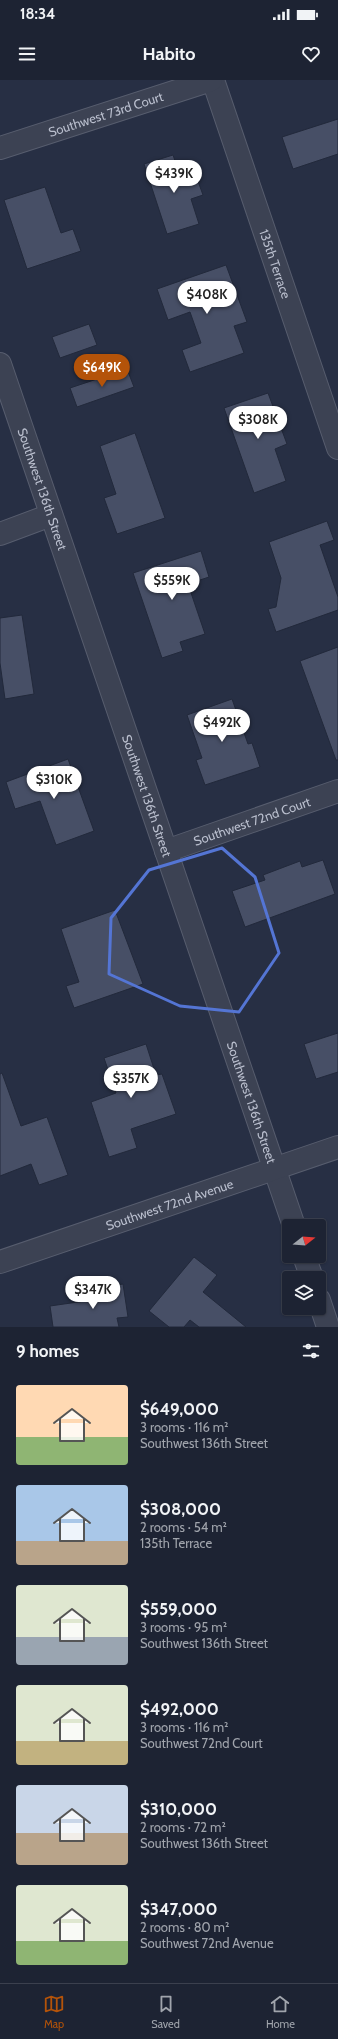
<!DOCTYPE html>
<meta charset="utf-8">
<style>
:root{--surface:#1d2333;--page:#2a2f3f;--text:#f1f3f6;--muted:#a0a4ac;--line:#3b404e;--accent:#b45309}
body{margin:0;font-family:Cabin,sans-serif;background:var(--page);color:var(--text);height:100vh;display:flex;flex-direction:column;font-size:15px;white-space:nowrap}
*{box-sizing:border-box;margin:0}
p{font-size:13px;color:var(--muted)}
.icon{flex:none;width:22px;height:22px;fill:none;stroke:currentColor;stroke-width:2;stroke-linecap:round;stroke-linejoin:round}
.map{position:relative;height:1247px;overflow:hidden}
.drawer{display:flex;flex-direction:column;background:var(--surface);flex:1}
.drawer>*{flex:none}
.needle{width:26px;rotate:73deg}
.tools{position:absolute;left:282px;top:1139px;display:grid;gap:8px}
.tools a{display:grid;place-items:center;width:44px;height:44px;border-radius:4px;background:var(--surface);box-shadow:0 1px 3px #0004,0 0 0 1px var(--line);font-size:20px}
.price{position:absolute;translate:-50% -34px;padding:0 9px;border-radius:14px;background:#fff;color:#222;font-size:13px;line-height:26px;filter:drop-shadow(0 1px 2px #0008)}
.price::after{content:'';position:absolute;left:50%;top:24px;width:12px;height:9px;margin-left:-6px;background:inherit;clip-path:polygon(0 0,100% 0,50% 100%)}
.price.current{background:var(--accent);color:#fff}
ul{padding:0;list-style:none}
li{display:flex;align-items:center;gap:12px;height:100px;padding:0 16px}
li span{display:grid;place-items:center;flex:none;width:112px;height:80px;border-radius:4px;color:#555}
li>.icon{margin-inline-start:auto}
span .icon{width:48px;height:48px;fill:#fffc;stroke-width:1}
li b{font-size:17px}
h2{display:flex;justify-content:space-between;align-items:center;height:48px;padding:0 16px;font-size:17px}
.status{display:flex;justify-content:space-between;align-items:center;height:28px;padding:0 20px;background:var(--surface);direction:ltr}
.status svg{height:11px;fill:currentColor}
header{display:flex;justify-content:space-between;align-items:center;height:52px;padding:0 16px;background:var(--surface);font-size:18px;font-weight:800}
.dock{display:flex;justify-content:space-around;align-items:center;height:56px;border-top:1px solid var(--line);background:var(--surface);font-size:11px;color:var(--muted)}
.dock a{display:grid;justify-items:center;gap:2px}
.dock .current{color:var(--accent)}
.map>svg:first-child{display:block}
</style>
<div class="status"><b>18:34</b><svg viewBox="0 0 49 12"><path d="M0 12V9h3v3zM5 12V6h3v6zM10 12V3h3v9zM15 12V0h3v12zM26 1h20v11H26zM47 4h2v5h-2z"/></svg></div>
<header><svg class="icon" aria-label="menu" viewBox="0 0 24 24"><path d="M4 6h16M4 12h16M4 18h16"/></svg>Habito<svg class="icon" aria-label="heart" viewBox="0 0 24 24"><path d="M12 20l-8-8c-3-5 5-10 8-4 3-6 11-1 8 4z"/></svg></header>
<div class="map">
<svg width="338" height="1247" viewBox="0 0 338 1247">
<rect width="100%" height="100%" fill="#272f44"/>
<g fill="#474f66" stroke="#22293b">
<polygon points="338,39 338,74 293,89 282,57"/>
<polygon points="173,75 181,98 195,93 203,115 191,119 199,144 167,154 144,84"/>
<polygon points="45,107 61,153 73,149 81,171 27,189 4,120"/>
<polygon points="226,185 247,242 234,246 244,273 190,292 182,270 201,263 190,232 168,240 157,209"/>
<polygon points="89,244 97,265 60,278 52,257"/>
<polygon points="127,289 134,307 77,327 70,308"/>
<polygon points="268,313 287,364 275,369 286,401 254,413 224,328"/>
<polygon points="135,353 165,438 117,454 104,418 116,414 100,366"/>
<polygon points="327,441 334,460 320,465 338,517 338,530 276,552 268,529 276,527 281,498 269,462"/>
<polygon points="201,471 209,497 188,504 205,554 180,562 183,571 162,578 133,493"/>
<polygon points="22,535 34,614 5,619 0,583 0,538"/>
<polygon points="338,567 338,680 336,680 300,581"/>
<polygon points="232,619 248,664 252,663 260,687 205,705 196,680 202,678 187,635"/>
<polygon points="68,679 94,751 56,765 40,721 15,729 6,702"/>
<polygon points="323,780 335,814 245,847 232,811 265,800 263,795 300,781 302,787"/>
<polygon points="115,830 143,904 74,928 66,906 79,902 61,849"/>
<polygon points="338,953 338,992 316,999 304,964"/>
<polygon points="146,964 156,995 162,994 176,1034 131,1049 137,1068 109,1077 91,1022 116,1013 104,978"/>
<polygon points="2,993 21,1046 47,1037 68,1095 39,1105 31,1084 0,1096 0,994"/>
<polygon points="194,1177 217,1195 203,1212 246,1247 199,1247 190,1240 184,1247 169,1247 149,1231"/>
<polygon points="123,1204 128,1237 117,1238 119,1247 53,1247 50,1226 92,1220 90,1209"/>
</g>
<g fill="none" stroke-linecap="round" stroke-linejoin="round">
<g stroke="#575d6e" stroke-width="24">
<g id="minor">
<path id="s1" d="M213,0L338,368"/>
<path id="s2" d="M0,68L211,0"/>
<path id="s3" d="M0,284L294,1146"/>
<polyline points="0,454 51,435"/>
<path id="s4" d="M166,771L338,711"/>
<polyline points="304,1176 312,1198"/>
<path id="s5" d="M0,1182L338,1067"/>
<polyline points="319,1220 328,1247"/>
</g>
</g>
<use href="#minor" stroke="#3c4253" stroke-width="22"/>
</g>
<path fill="none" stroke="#5475d4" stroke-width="3" stroke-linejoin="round" d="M222,768L255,797L279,873L239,932L180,926L109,894L111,838L149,790Z"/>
<g text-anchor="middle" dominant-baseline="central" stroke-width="4" stroke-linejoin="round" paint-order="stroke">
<g font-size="13" fill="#b9becd" stroke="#202739">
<text stroke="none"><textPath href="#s2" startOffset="111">Southwest 73rd Court</textPath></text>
<text stroke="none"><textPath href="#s1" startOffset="194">135th Terrace</textPath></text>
<text stroke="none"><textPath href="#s3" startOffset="132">Southwest 136th Street</textPath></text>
<text stroke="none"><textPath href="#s3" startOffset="456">Southwest 136th Street</textPath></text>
<text stroke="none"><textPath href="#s4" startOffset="91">Southwest 72nd Court</textPath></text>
<text stroke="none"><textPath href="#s3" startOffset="780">Southwest 136th Street</textPath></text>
<text stroke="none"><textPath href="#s5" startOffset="179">Southwest 72nd Avenue</textPath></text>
</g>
</g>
</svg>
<div class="tools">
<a><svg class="needle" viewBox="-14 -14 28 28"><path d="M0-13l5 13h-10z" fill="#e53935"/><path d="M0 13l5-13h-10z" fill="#a0a4ac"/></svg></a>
<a><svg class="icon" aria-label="layers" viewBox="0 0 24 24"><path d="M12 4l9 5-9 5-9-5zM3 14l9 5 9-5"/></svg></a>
</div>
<b class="price" style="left:174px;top:114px">$439K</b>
<b class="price" style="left:207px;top:235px">$408K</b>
<b class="price current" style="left:102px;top:308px">$649K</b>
<b class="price" style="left:258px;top:360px">$308K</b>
<b class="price" style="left:172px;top:521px">$559K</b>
<b class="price" style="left:222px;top:663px">$492K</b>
<b class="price" style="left:54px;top:720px">$310K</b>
<b class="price" style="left:131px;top:1019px">$357K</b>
<b class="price" style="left:93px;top:1230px">$347K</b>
</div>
<section class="drawer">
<h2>9 homes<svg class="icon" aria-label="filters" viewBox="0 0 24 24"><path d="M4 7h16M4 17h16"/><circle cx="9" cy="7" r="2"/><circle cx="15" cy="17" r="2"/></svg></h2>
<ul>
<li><span style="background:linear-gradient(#ffd9b3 65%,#8fb573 0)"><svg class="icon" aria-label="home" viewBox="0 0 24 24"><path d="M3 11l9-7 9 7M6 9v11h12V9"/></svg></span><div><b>$649,000</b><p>3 rooms · 116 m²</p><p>Southwest 136th Street</p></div></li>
<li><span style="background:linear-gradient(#a9c7e8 70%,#b9a48a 0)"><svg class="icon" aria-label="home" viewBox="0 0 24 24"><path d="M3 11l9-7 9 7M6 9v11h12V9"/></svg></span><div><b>$308,000</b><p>2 rooms · 54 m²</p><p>135th Terrace</p></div></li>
<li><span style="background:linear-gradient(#dfe7d0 65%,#9aa5b1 0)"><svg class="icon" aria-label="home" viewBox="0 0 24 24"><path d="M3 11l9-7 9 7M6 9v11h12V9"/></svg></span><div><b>$559,000</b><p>3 rooms · 95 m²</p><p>Southwest 136th Street</p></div></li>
<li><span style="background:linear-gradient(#dfe7d0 70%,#c2b280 0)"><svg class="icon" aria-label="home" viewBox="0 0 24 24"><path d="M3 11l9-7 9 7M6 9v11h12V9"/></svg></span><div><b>$492,000</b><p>3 rooms · 116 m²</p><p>Southwest 72nd Court</p></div></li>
<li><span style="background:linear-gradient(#c9d6e8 60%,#b9a48a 0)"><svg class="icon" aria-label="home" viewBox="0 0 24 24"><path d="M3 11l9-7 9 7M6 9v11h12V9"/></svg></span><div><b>$310,000</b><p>2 rooms · 72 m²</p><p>Southwest 136th Street</p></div></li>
<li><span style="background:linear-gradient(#dfe7d0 70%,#8fb573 0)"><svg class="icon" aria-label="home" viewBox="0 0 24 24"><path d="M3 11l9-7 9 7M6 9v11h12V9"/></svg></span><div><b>$347,000</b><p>2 rooms · 80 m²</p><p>Southwest 72nd Avenue</p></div></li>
</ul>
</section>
<nav class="dock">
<a class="current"><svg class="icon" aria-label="map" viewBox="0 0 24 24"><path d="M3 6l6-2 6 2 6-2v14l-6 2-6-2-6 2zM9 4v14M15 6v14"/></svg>Map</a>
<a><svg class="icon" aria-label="saved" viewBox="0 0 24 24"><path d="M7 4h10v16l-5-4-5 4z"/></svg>Saved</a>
<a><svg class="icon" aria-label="home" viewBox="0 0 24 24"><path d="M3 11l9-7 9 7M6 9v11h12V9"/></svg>Home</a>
</nav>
